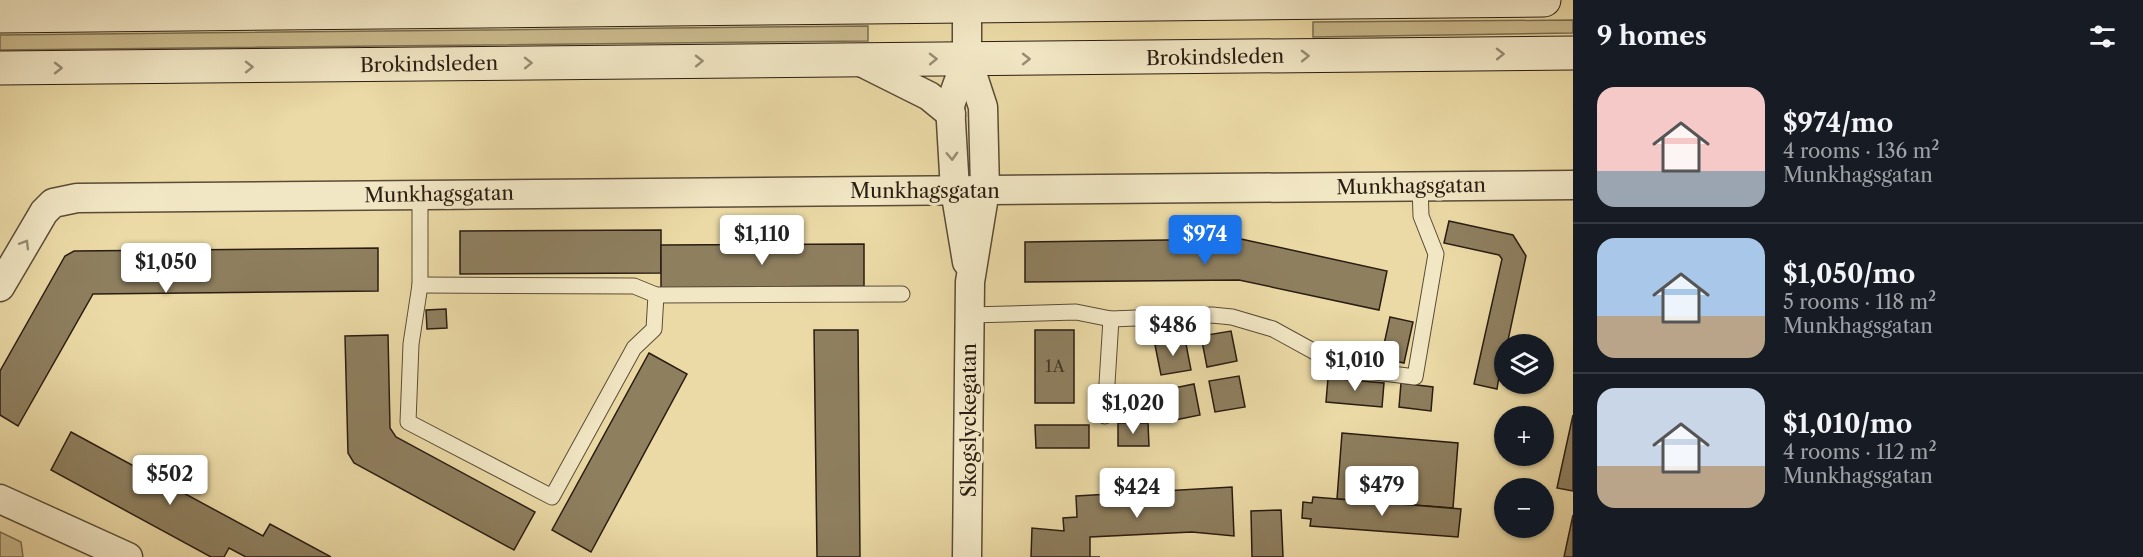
<!DOCTYPE html>
<meta charset="utf-8">
<style>
:root{--surface:#171b24;--page:#20242c;--text:#f1f3f6;--muted:#9ea1a6;--line:#363941;--accent:#1a73e8}
body{margin:0;font-family:"Libre Caslon Text",serif;background:var(--page);color:var(--text);height:100vh;display:flex;flex-direction:column;font-size:22px;white-space:nowrap}
*{box-sizing:border-box;margin:0}
p{font-size:20px;color:var(--muted)}
.icon{flex:none;width:33px;height:33px;fill:none;stroke:currentColor;stroke-width:2;stroke-linecap:round;stroke-linejoin:round}
.map{position:relative;flex:1;overflow:hidden}
.details{display:flex;flex-direction:column;background:var(--surface);width:570px}
.details>*{flex:none}
.fabs{position:absolute;left:1494px;top:334px;display:grid;gap:12px}
.fabs a{display:grid;place-items:center;width:60px;height:60px;border-radius:50%;background:var(--surface);box-shadow:0 2px 4px #0004;font-size:30px}
.price{position:absolute;translate:-50% -51px;padding:0 14px;border-radius:6px;background:#fff;color:#222;font-size:20px;line-height:39px;filter:drop-shadow(0 2px 3px #0008)}
.price::after{content:'';position:absolute;left:50%;top:36px;width:18px;height:14px;margin-left:-9px;background:inherit;clip-path:polygon(0 0,100% 0,50% 100%)}
.price.on{background:var(--accent);color:#fff}
ul{padding:0;list-style:none}
li{display:flex;align-items:center;gap:18px;height:150px;padding:0 24px}
li+li{border-top:2px solid var(--line)}
li span{display:grid;place-items:center;flex:none;width:168px;height:120px;border-radius:18px;color:#555}
li>.icon{margin-inline-start:auto}
span .icon{width:72px;height:72px;fill:#fffc;stroke-width:1}
li b{font-size:26px}
h2{display:flex;justify-content:space-between;align-items:center;height:72px;padding:0 24px;font-size:26px}
main{display:flex;flex:1;min-height:0}
.map>svg:first-child{display:block}
</style>
<main>
<div class="map">
<svg width="1573" height="557" viewBox="0 0 1573 557">
<rect width="100%" height="100%" fill="#ebdaa6"/>
<filter id="stains"><feTurbulence type="fractalNoise" baseFrequency=".00333" numOctaves="4"/><feColorMatrix values="0 0 0 0 .2 0 0 0 0 .09 0 0 0 0 .02 0 0 0 .5 -.17"/></filter>
<radialGradient id="worn" r=".72"><stop offset=".6" stop-color="#630" stop-opacity="0"/><stop offset="1" stop-color="#630" stop-opacity=".3"/></radialGradient>
<g fill="#caba8d" stroke="#7a6c50" stroke-width="1.5">
<polygon points="1573,20 1573,33 1313,37 1313,22"/>
<polygon points="868,26 868,41 0,50 0,35"/>
<polygon points="0,532 21,542 23,557 0,557"/>
</g>
<g fill="#8e7f5f" stroke="#2a1d12" stroke-width="1.5">
<polygon points="1449,221 1513,235 1526,256 1507,345 1504,345 1497,389 1474,384 1502,259 1499,255 1444,243"/>
<polygon points="661,230 661,273 460,274 460,231"/>
<polygon points="1241,239 1387,271 1379,310 1239,280 1025,282 1025,242"/>
<polygon points="864,244 864,286 661,288 661,245"/>
<polygon points="378,248 378,291 93,294 18,426 0,415 0,371 65,256 74,251"/>
<polygon points="446,309 447,328 427,329 426,310"/>
<polygon points="1390,317 1413,322 1404,363 1381,358"/>
<polygon points="814,330 858,330 860,557 817,557"/>
<rect x="1035" y="330" width="39" height="73"/>
<polygon points="1231,331 1237,361 1207,367 1201,336"/>
<polygon points="388,335 390,428 396,437 535,512 514,550 354,463 348,453 345,336"/>
<polygon points="1185,339 1191,370 1161,375 1155,345"/>
<polygon points="649,353 687,374 591,552 552,530"/>
<polygon points="1239,376 1245,407 1215,412 1209,381"/>
<polygon points="1328,378 1384,383 1382,407 1326,402"/>
<polygon points="1401,383 1433,387 1431,411 1399,407"/>
<polygon points="1194,384 1200,415 1170,421 1164,390"/>
<polygon points="1573,415 1573,491 1557,488"/>
<polygon points="1118,423 1148,423 1149,446 1118,446"/>
<polygon points="1035,425 1089,425 1089,448 1036,448"/>
<polygon points="71,432 263,536 270,524 331,557 246,557 229,548 224,557 211,557 51,470"/>
<polygon points="1342,433 1458,443 1453,508 1337,499"/>
<polygon points="1232,487 1234,536 1192,532 1090,537 1090,557 1100,557 1031,557 1032,528 1064,531 1063,518 1077,517 1076,496"/>
<polygon points="1313,497 1461,509 1458,537 1310,526 1311,519 1302,518 1303,502 1312,503"/>
<polygon points="1281,510 1283,557 1252,557 1251,511"/>
<polygon points="1573,515 1573,557 1564,557"/>
</g>
<g fill="none" stroke-linecap="round" stroke-linejoin="round">
<g stroke="#5a4c37" stroke-width="17">
<g id="service">
<polyline points="420,194 420,285 411,344 408,422 552,497 634,348 654,329 656,295"/>
<polyline points="420,285 634,286 656,295 902,294"/>
<polyline points="970,315 1076,312 1111,319"/>
<polyline points="1105,416 1111,319 1212,315 1232,317 1273,329 1344,368 1415,377 1436,254 1421,216 1420,186"/>
</g>
</g>
<g stroke="#5a4c37" stroke-width="31">
<g id="minor">
<polyline points="967,7 967,58 983,107 985,190 970,282 967,557"/>
<polyline points="857,60 929,96 951,114"/>
<polyline points="967,262 955,190 950,105 967,58"/>
<polyline points="0,287 44,212 53,203 77,198 1573,185"/>
<polyline points="0,499 128,557"/>
</g>
</g>
<g stroke="#2a1d12" stroke-width="35">
<g id="secondary">
<polyline points="0,16 1544,0"/>
<polyline points="0,68 1573,53"/>
</g>
</g>
<use href="#service" stroke="#f2e7c5" stroke-width="15"/>
<use href="#minor" stroke="#f2e7c5" stroke-width="28"/>
<use href="#secondary" stroke="#f2e7c5" stroke-width="33"/>
</g>
<defs><path id="oneway-chevron" d="M-2-3.5L2.5 0L-2 3.5" fill="none" stroke-width="1.6" stroke-linecap="round" stroke-linejoin="round" transform="scale(1.5)"/></defs>
<g stroke="#988c74">
<use href="#oneway-chevron" transform="translate(1500 54) rotate(-1)"/>
<use href="#oneway-chevron" transform="translate(1305 56) rotate(-1)"/>
<use href="#oneway-chevron" transform="translate(933 59) rotate(-1)"/>
<use href="#oneway-chevron" transform="translate(1026 59)"/>
<use href="#oneway-chevron" transform="translate(699 61) rotate(-1)"/>
<use href="#oneway-chevron" transform="translate(528 63) rotate(-1)"/>
<use href="#oneway-chevron" transform="translate(249 67) rotate(-1)"/>
<use href="#oneway-chevron" transform="translate(58 68)"/>
<use href="#oneway-chevron" transform="translate(952 156) rotate(88)"/>
<use href="#oneway-chevron" transform="translate(25 244) rotate(-59)"/>
</g>
<g text-anchor="middle" dominant-baseline="central" stroke-width="6" stroke-linejoin="round" paint-order="stroke">
<g font-size="16" fill="#433625">
<text x="1055" y="366">1A</text>
</g>
<g font-size="20" fill="#2a1d12" stroke="#f2e7c5">
<text transform="translate(1215 57) rotate(-1)">Brokindsleden</text>
<text transform="translate(429 64) rotate(-1)">Brokindsleden</text>
<text transform="translate(1411 186) rotate(-1)">Munkhagsgatan</text>
<text x="925" y="191">Munkhagsgatan</text>
<text transform="translate(439 194) rotate(-1)">Munkhagsgatan</text>
<text transform="translate(969 420) rotate(-90)">Skogslyckegatan</text>
</g>
</g>
<rect width="100%" height="100%" filter="url(#stains)"/>
<rect width="100%" height="100%" fill="url(#worn)"/>
</svg>
<div class="fabs">
<a><svg class="icon" aria-label="layers" viewBox="0 0 24 24"><path d="M12 4l9 5-9 5-9-5zM3 14l9 5 9-5"/></svg></a>
<a>+</a>
<a>−</a>
</div>
<b class="price" style="left:762px;top:266px">$1,110</b>
<b class="price on" style="left:1205px;top:266px">$974</b>
<b class="price" style="left:166px;top:294px">$1,050</b>
<b class="price" style="left:1173px;top:357px">$486</b>
<b class="price" style="left:1355px;top:392px">$1,010</b>
<b class="price" style="left:1133px;top:435px">$1,020</b>
<b class="price" style="left:170px;top:506px">$502</b>
<b class="price" style="left:1382px;top:517px">$479</b>
<b class="price" style="left:1137px;top:519px">$424</b>
</div>
<section class="details">
<h2>9 homes<svg class="icon" aria-label="filters" viewBox="0 0 24 24"><path d="M4 7h16M4 17h16"/><circle cx="9" cy="7" r="2"/><circle cx="15" cy="17" r="2"/></svg></h2>
<ul>
<li><span style="background:linear-gradient(#f6c9c9 70%,#9aa5b1 0)"><svg class="icon" aria-label="home" viewBox="0 0 24 24"><path d="M3 11l9-7 9 7M6 9v11h12V9"/></svg></span><div><b>$974/mo</b><p>4 rooms · 136 m²</p><p>Munkhagsgatan</p></div></li>
<li><span style="background:linear-gradient(#a9c7e8 65%,#b9a48a 0)"><svg class="icon" aria-label="home" viewBox="0 0 24 24"><path d="M3 11l9-7 9 7M6 9v11h12V9"/></svg></span><div><b>$1,050/mo</b><p>5 rooms · 118 m²</p><p>Munkhagsgatan</p></div></li>
<li><span style="background:linear-gradient(#c9d6e8 65%,#b9a48a 0)"><svg class="icon" aria-label="home" viewBox="0 0 24 24"><path d="M3 11l9-7 9 7M6 9v11h12V9"/></svg></span><div><b>$1,010/mo</b><p>4 rooms · 112 m²</p><p>Munkhagsgatan</p></div></li>
</ul>
</section>
</main>
